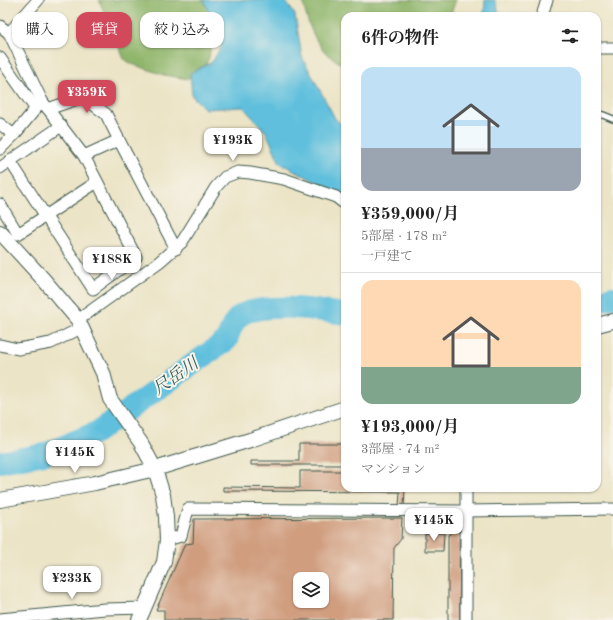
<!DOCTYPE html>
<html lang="ja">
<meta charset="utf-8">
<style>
:root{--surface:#fff;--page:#f6f6f6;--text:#222;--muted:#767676;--line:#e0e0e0;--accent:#d1495b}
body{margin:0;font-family:"Old Standard TT","Noto Serif JP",serif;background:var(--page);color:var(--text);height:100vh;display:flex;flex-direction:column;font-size:15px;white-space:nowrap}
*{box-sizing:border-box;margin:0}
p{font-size:13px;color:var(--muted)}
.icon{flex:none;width:22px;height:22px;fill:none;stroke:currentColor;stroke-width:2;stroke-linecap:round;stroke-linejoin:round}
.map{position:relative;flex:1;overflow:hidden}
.drawer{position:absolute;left:341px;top:12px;width:260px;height:480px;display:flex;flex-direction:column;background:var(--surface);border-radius:12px;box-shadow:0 1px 3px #0004}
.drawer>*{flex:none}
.top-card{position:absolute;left:12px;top:12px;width:269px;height:36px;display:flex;gap:8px}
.buttons{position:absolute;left:293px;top:572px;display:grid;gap:8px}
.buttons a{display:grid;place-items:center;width:36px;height:36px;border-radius:8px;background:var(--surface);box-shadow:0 1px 3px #0004;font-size:20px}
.price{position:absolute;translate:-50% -34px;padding:0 9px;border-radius:8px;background:#fff;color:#222;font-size:13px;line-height:26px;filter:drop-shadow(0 1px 2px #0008)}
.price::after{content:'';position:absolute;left:50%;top:24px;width:12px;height:9px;margin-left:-6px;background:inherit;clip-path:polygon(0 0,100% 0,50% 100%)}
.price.active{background:var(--accent);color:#fff}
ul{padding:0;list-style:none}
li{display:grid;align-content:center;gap:8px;height:212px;padding:0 20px}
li+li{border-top:1px solid var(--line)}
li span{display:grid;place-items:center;height:124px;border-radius:12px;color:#555}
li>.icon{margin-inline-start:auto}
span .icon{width:72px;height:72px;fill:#fffc;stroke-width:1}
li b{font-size:17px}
h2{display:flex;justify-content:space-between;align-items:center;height:48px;padding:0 20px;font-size:17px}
.pill{padding:0 14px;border-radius:12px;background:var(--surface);box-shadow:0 1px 3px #0004;font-size:14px;line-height:36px}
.pill.active{background:var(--accent);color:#fff}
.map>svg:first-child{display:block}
</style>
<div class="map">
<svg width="613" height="620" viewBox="0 0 613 620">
<rect width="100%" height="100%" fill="#f7f3e8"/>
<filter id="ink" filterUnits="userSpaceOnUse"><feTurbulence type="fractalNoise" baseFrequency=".025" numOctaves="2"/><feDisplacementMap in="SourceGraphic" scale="8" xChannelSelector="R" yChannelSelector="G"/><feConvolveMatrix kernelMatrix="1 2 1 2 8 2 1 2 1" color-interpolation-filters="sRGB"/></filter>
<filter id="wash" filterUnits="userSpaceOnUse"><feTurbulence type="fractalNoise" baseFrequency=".012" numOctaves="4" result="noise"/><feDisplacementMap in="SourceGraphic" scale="16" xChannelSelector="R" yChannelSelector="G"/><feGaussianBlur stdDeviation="0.9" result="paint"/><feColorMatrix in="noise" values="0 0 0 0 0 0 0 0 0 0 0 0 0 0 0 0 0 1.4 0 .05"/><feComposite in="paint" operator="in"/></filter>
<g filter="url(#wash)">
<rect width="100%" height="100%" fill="#ebe4c6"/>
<g fill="#90b66c" stroke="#587a50">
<polygon points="99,0 206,0 214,26 209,58 200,75 188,79 164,75 132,64 124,59"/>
<path d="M303,0H456L450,16H345V67C339,62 332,58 327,54C314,42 305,17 303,0Z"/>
</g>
<g fill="#5fbfdd" stroke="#3f7e88">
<polygon points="204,0 285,0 295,15 302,57 336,120 345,126 345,197 280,163 266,132 243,107 205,109 192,96 190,73 212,62 222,46"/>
<polygon points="485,0 495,0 500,16 484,16"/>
</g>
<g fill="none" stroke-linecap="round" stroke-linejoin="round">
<g stroke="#5fbfdd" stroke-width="22">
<polyline points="597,301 613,297"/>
<path d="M0,462L45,454L97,432L227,340C230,331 233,319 243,314C270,302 316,310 345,314"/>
</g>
</g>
<g id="blocks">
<g fill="#d09d7f" fill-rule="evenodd">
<polygon points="299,444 345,444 345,465 251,465 251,461 299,461"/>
<polygon points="300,471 345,471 345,488 405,488 404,506 399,506 400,492 223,491 223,487 300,488"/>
<rect x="419" y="517" width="29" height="8"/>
<path d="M402,518L401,539L394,548L393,620H164V610H156L185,544L193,543L194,519ZM300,579H322V601H300Z"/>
<polygon points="450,524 459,524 460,620 448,620 448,535 450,534"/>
<polygon points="425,533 444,533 443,551 425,551"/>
</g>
</g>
</g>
<g filter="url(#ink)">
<use href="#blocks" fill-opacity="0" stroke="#3e564a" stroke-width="1"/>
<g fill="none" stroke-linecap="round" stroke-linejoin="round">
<g stroke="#3e564a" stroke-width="8">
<polyline id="service" points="597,114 603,115 613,119"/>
</g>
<g stroke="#3e564a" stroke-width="13">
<g id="minor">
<polyline points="542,16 547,0"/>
<polyline points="0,26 9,33"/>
<polyline points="597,48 613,48"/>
<polyline points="0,58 35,108"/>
<polyline points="48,109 83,97 106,114 119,140"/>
<polyline points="0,124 14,135"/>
<polyline points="0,149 14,135 42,101"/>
<polyline points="84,156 119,140 176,249"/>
<polyline points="10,161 93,289 136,257 84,156 42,101 9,33 38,0"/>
<polyline points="0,168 61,126"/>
<polyline points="0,204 18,234 97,182"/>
<polyline points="78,320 159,262 182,242 216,187 225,177 238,172 250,173 284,179 336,197 345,204"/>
<polyline points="0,345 18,349 51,343 81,328"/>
<polyline points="167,540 181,536 188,509 466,511 613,509"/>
<polyline points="0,619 105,609 145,608"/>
<polyline points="466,620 466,488"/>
</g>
</g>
<g stroke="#3e564a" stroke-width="16">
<g id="tertiary">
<polyline points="0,232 44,280 78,320 103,373 110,399 141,443 155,469 163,495 166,517 167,540 164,562 139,620"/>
<polyline points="597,325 613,321"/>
<polyline points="0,500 95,483 155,469 250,440 345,408"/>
</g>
</g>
<use href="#service" stroke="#fff" stroke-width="5.5"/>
<use href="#minor" stroke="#fff" stroke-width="11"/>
<use href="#tertiary" stroke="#fff" stroke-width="14"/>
</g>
</g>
<g text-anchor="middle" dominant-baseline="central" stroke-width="4" stroke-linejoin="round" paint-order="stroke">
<g font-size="17" font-style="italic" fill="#2f5e5e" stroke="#f7f3e8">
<text transform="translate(176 377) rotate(-35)">尺岳川</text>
</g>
</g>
</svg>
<div class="buttons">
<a><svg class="icon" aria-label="layers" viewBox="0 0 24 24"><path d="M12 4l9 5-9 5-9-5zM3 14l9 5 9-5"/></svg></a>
</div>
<b class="price active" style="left:87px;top:114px">¥359K</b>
<b class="price" style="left:233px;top:162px">¥193K</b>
<b class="price" style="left:112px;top:281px">¥188K</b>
<b class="price" style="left:75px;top:474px">¥145K</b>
<b class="price" style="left:434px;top:542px">¥145K</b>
<b class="price" style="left:72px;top:600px">¥233K</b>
<div class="top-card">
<a class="pill">購入</a>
<a class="pill active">賃貸</a>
<a class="pill">絞り込み</a>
</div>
<section class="drawer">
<h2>6件の物件<svg class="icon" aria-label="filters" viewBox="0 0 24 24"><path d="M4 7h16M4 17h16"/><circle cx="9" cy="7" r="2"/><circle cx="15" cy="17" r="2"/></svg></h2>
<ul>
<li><span style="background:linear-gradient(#bfe0f5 65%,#9aa5b1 0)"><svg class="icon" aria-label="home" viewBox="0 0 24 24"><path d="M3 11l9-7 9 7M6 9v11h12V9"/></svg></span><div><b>¥359,000/月</b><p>5部屋 · 178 m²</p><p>一戸建て</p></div></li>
<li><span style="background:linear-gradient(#ffd9b3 70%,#7fa58c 0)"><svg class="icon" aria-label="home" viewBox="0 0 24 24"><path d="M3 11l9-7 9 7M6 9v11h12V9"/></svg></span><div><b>¥193,000/月</b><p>3部屋 · 74 m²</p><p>マンション</p></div></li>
</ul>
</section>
</div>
